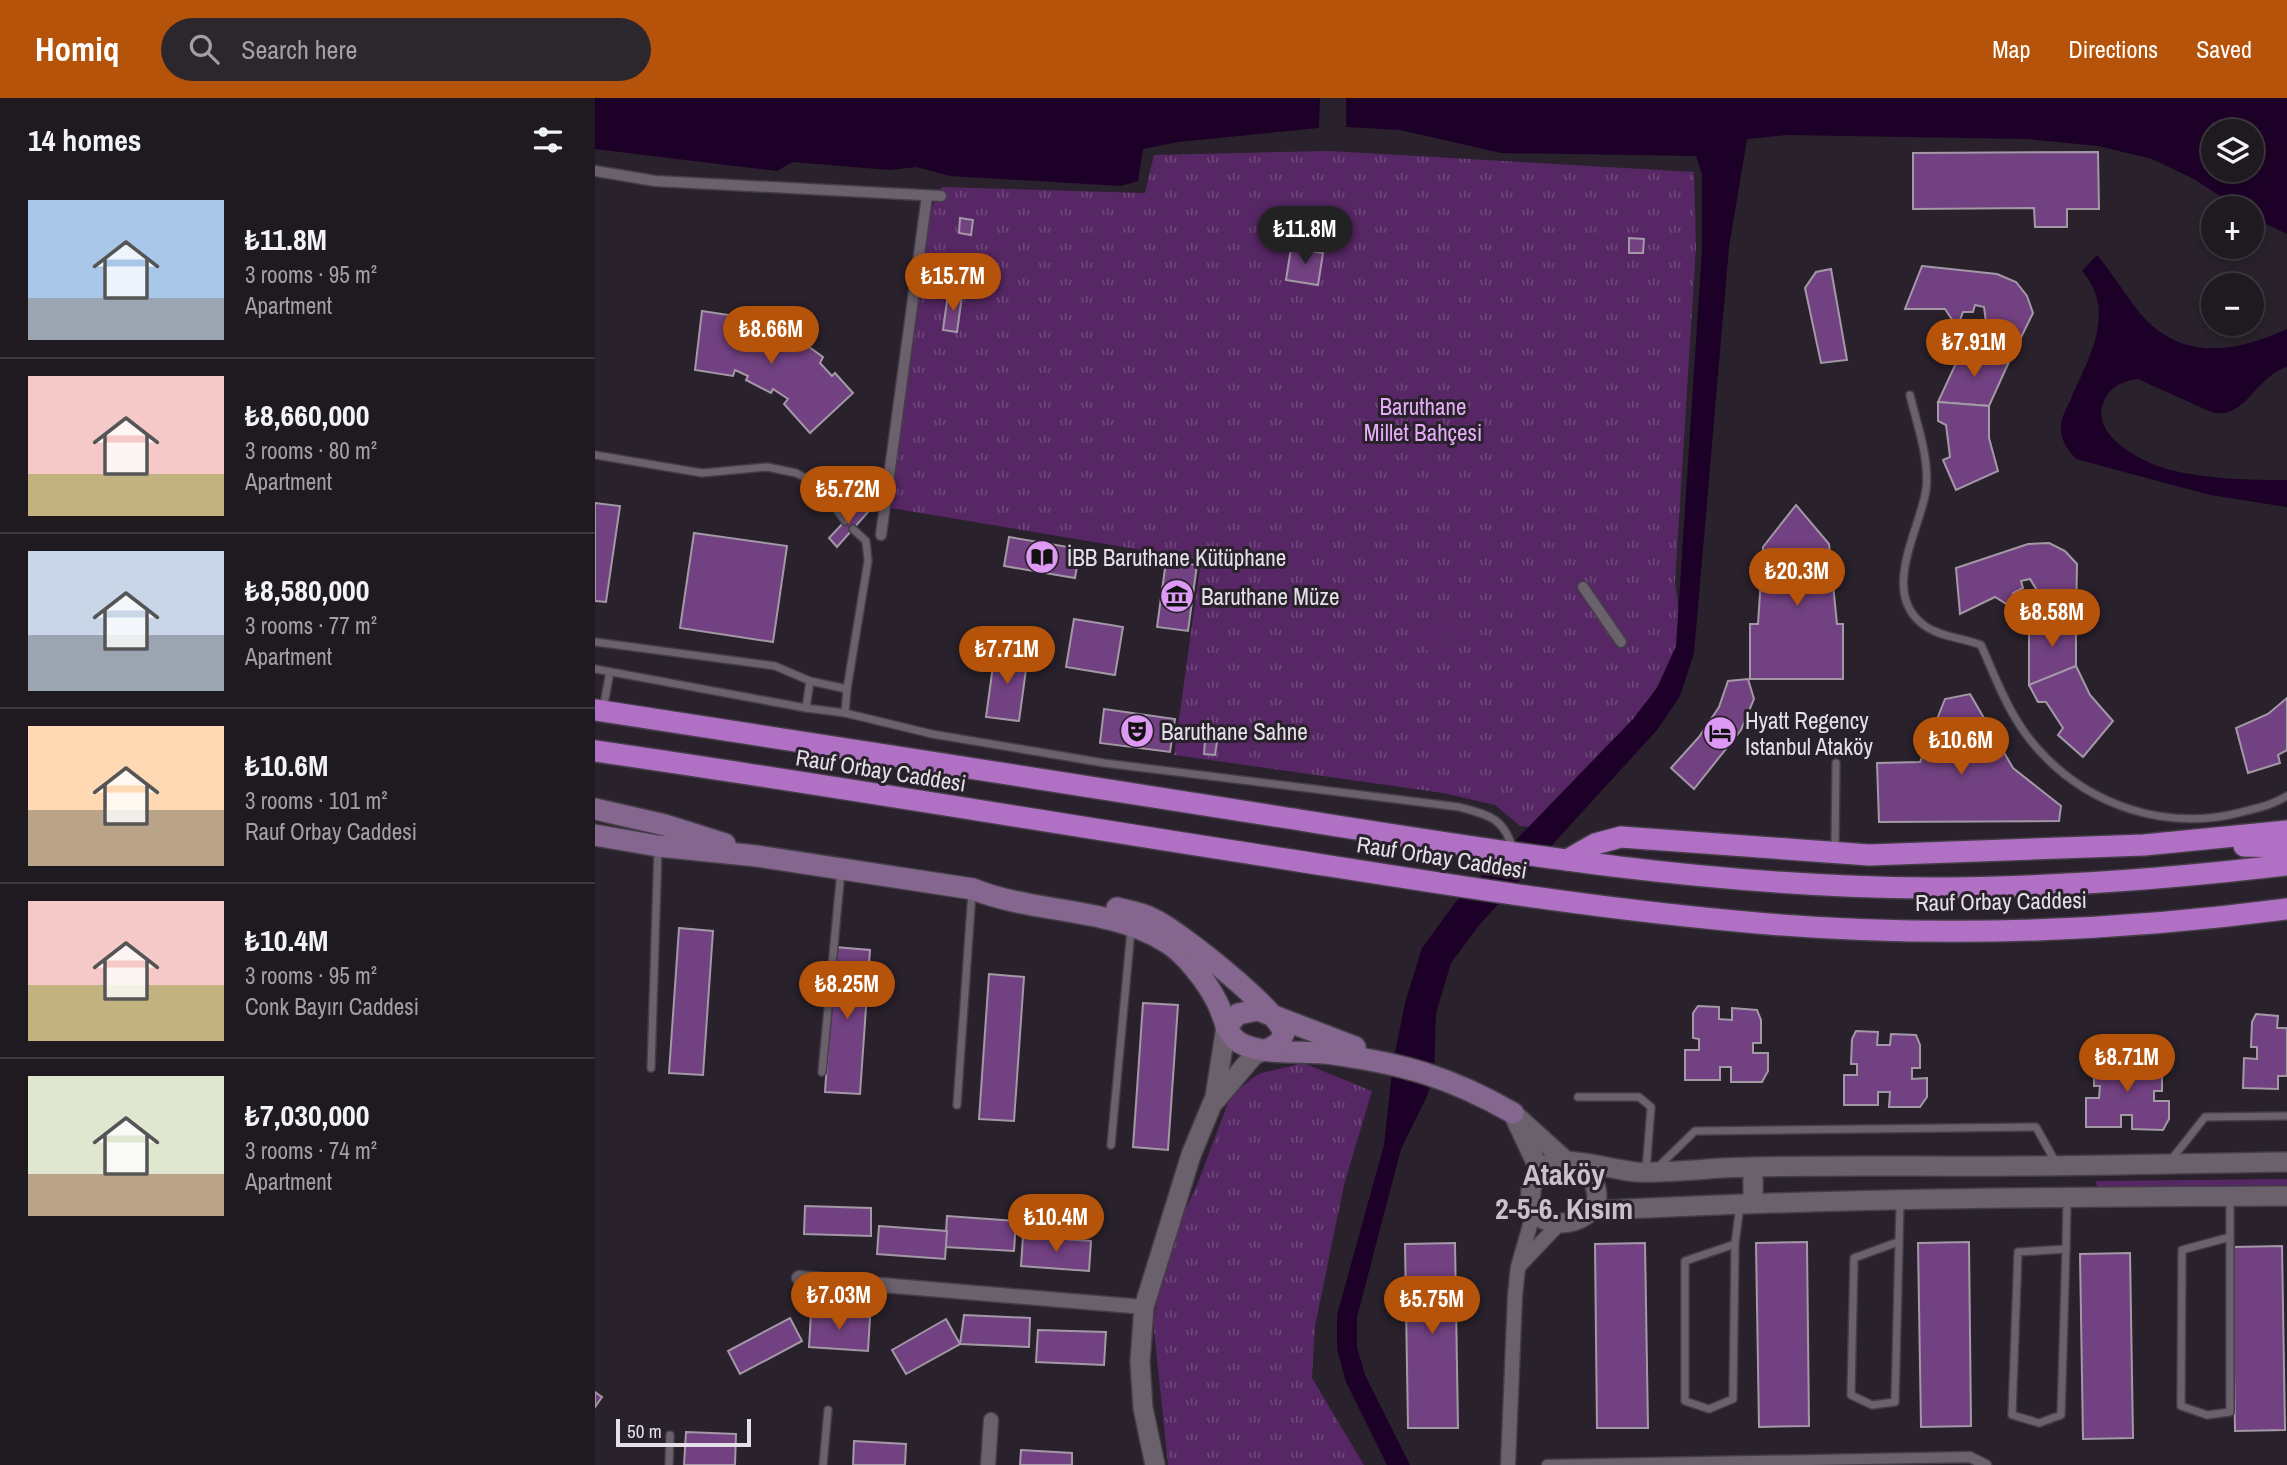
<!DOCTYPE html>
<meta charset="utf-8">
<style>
:root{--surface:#1f1920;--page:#2c262d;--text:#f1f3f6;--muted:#a1a0a5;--line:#3c383e;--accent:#b45309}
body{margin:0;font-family:"Archivo Narrow",sans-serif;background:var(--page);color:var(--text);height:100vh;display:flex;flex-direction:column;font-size:26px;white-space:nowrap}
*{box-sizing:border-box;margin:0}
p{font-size:23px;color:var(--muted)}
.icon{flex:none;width:38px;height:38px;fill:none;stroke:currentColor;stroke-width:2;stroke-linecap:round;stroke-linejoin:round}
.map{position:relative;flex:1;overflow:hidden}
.sheet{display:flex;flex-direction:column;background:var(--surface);width:595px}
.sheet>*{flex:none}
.controls{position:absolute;left:1606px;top:21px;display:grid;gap:14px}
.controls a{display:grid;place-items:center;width:63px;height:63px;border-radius:50%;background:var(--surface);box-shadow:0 4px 10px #0003,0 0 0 2px var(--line);font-size:35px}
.scale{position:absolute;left:21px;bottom:18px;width:135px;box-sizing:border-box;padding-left:7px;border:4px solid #e5e0e7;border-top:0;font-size:19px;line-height:24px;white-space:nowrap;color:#e5e0e7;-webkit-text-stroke:5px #29212b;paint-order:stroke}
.price{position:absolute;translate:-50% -60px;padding:0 16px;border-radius:24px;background:var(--accent);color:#fff;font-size:23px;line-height:46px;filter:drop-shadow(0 2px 4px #0008)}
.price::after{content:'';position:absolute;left:50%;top:42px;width:21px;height:16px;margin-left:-10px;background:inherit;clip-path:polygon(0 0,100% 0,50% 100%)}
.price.selected{background:#222;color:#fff}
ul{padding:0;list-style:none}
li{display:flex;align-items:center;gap:21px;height:175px;padding:0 28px}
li+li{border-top:2px solid var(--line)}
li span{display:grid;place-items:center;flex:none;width:196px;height:140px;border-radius:0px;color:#555}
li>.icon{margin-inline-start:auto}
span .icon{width:84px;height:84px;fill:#fffc;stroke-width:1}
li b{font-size:30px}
h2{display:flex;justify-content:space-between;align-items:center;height:84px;padding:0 28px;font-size:30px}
header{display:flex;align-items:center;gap:42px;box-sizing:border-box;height:98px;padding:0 35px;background:var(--accent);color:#fff}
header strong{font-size:33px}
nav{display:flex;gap:38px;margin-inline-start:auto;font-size:24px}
.search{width:490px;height:63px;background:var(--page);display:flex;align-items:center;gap:18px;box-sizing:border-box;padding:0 24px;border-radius:38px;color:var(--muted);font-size:26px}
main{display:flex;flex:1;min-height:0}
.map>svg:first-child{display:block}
</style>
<header>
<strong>Homiq</strong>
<div class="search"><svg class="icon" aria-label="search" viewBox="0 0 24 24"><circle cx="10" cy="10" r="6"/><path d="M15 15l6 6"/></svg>Search here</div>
<nav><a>Map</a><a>Directions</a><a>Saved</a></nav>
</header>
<main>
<section class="sheet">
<h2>14 homes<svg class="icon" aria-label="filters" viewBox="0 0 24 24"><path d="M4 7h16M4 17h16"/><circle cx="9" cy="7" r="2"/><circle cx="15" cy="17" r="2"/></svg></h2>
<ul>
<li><span style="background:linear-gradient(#a9c7e8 70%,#9aa5b1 0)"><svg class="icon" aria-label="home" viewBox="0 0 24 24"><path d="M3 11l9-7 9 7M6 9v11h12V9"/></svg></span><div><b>₺11.8M</b><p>3 rooms · 95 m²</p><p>Apartment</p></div></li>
<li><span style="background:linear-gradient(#f6c9c9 70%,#c2b280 0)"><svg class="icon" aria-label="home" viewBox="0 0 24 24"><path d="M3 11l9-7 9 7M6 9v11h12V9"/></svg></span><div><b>₺8,660,000</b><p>3 rooms · 80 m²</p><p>Apartment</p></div></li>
<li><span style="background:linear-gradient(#c9d6e8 60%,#9aa5b1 0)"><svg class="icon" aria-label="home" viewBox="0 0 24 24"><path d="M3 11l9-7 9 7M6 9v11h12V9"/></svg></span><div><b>₺8,580,000</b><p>3 rooms · 77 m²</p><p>Apartment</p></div></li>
<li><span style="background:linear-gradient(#ffd9b3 60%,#b9a48a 0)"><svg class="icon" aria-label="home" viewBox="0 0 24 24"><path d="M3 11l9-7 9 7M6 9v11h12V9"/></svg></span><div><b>₺10.6M</b><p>3 rooms · 101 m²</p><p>Rauf Orbay Caddesi</p></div></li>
<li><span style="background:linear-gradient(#f6c9c9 60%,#c2b280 0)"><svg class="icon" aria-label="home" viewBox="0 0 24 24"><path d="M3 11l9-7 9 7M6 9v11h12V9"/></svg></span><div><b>₺10.4M</b><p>3 rooms · 95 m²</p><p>Conk Bayırı Caddesi</p></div></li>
<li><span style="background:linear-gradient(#dfe7d0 70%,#b9a48a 0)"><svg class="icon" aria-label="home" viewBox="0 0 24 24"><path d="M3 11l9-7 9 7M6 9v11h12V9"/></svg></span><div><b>₺7,030,000</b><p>3 rooms · 74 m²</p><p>Apartment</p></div></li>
</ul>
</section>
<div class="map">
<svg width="1692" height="1367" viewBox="0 0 1692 1367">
<defs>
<pattern id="grass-tufts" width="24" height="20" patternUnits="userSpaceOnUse" patternTransform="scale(1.75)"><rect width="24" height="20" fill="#562764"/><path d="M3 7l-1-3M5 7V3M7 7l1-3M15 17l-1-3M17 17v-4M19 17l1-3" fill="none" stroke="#6e467a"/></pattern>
</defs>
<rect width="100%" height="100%" fill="#29212b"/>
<g fill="url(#grass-tufts)">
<path d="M734,53L1099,74L1101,149L1080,484C1083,504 1086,528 1081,548C1064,611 979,682 934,729L925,728L900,707L848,695L579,657L606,462L296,410L335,113L347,89L550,95L559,57Z"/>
<polygon points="708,965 777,993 749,1087 720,1228 717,1280 769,1367 573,1367 558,1223 573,1149 602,1087 636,997 663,976"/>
<polygon points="1692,1081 1692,1088 1502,1089 1501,1083"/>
</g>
<polygon fill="#562764" points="849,507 867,531 835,556 817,532"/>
<g fill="#1d0027" fill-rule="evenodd">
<polygon points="0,0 725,0 724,30 583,44 548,51 543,83 526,88 355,78 321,69 295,72 197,64 182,73 0,51"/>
<path d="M751,0H1692V136L1657,119V110H1643L1599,81L1557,61L1503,48L1433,41L1192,37L1152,41L1134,149L1099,555L1085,598L1062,632L885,826L856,865L841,915L839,976L832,998L806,1051L762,1219V1249L770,1277L815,1367H792L751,1284L742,1251V1217L789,1047L798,965L810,905L827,850L860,805L1038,621L1062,590L1081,548L1107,151V77L1101,58L906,55L805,32L751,29ZM1619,33H1657V72H1619Z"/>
<path d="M1502,157C1517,175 1529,195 1544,214C1585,264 1640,255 1692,231V269C1659,279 1651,323 1616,314L1543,281C1528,283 1515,288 1509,303C1494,338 1547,364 1575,372C1611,381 1654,382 1692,382V409L1615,397L1481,361C1474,353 1467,345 1466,333C1465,322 1470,313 1475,303C1493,261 1523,214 1487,173Z"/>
</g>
<g fill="#724181" stroke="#a399a6" stroke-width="2">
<polygon points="1503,54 1504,111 1472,111 1472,129 1440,129 1439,110 1318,111 1318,55"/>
<polygon points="365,120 378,122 376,137 364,135"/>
<polygon points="1034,140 1049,141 1048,155 1034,155"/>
<polygon points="696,150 728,155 723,187 691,182"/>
<polygon points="1327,168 1402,176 1421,184 1432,198 1438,215 1413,266 1385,252 1383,257 1368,250 1381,222 1391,224 1389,209 1380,207 1378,214 1368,214 1364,225 1358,223 1350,211 1310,211"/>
<polygon points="1236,171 1252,262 1226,265 1210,190 1221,174"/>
<polygon points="353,196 367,198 362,234 348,232"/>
<polygon points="107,213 134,217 134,223 154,226 156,222 207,251 210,246 228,259 225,265 237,278 240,275 258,295 215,335 189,306 193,301 178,291 176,295 151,282 153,278 140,272 138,278 100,272"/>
<polygon points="1368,250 1383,257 1385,252 1413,266 1394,308 1343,304"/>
<polygon points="1343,304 1394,308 1394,340 1403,373 1361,392 1348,362 1355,359 1351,327 1343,323"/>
<polygon points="0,405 25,408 11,504 0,503"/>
<polygon points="265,407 273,414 242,449 234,440"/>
<polygon points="1201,407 1234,446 1242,526 1248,526 1248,581 1155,581 1155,526 1163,526 1168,449"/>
<polygon points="99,435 192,448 178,544 85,530"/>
<polygon points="414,439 485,451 480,480 409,468"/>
<polygon points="1454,445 1470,453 1482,466 1481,522 1450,522 1450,527 1434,527 1434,496 1443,494 1435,481 1426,483 1428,490 1418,495 1419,507 1413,507 1400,499 1365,516 1361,470 1433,446"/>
<polygon points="571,463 602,467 593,533 562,529"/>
<polygon points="479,521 528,529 520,577 471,569"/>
<polygon points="1450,522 1481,522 1481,568 1434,587 1434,527 1450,527"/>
<polygon points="400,553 433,557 424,623 391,619"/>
<polygon points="1481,568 1495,597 1518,623 1488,659 1463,637 1468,630 1451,604 1443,604 1434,587"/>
<polygon points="1153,581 1159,601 1146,632 1099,691 1076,670 1104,639 1124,609 1133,583"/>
<polygon points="1375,596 1418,670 1466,708 1464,723 1284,724 1282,665 1325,664 1350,601"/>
<polygon points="1692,600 1692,652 1683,657 1685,665 1653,675 1641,630 1673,616"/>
<polygon points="509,611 580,621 575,654 505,645"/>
<polygon points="610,643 622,644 620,657 609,656"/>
<polygon points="84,830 118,833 108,977 74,975"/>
<polygon points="240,849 275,852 265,996 230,994"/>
<polygon points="394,876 429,879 419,1023 384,1021"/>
<polygon points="548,905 583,907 573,1052 538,1049"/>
<polygon points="1103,908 1124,909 1124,921 1137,922 1137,910 1162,912 1166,922 1166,945 1158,945 1158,955 1173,955 1173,973 1167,984 1136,984 1136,969 1125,969 1125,982 1090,982 1090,952 1104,952 1104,941 1098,940 1098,915"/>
<polygon points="1661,916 1683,918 1682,930 1692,930 1692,978 1683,978 1683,991 1648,990 1649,960 1662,961 1662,949 1656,949 1657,924"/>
<polygon points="1261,933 1283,934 1282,947 1295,947 1296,936 1321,937 1325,947 1325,970 1317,970 1317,981 1332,980 1332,999 1325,1009 1294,1009 1295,994 1283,994 1283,1007 1249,1007 1249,977 1262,977 1262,966 1256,966 1257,941"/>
<polygon points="1503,956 1525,956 1524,969 1537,970 1538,958 1563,959 1567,969 1567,993 1559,993 1559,1003 1574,1003 1574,1021 1568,1032 1537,1031 1537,1017 1526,1017 1526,1029 1491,1029 1491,1000 1504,1000 1505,988 1499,988 1499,963"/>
<polygon points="210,1108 276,1110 276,1138 209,1136"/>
<polygon points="352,1118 421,1123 419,1153 350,1149"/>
<polygon points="284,1128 352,1133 350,1161 282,1156"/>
<polygon points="428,1138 496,1143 494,1173 426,1168"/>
<polygon points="1212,1144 1214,1328 1164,1329 1161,1145"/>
<polygon points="1374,1144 1376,1328 1326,1329 1323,1145"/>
<polygon points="860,1145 863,1330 813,1330 810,1146"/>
<polygon points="1050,1145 1053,1330 1002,1330 1000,1146"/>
<polygon points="1687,1148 1690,1332 1640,1333 1637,1149"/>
<polygon points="1535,1155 1538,1340 1488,1341 1485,1156"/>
<polygon points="216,1215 275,1219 273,1253 214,1249"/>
<polygon points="369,1217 435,1220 434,1249 365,1246"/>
<polygon points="195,1220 207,1243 145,1276 133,1253"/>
<polygon points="351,1221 365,1246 311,1276 297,1252"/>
<polygon points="443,1232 511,1234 509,1267 441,1264"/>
<polygon points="0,1294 7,1299 0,1309"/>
<polygon points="91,1334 141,1336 140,1367 89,1367"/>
<polygon points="259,1343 311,1346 310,1367 258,1367"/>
<polygon points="426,1352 477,1355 477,1367 425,1367"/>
</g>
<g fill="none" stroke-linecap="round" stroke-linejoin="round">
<g stroke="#443d47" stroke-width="10">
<g id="service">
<path d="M1315,297C1322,327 1335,361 1331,392C1325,432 1284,496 1330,528C1346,539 1368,540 1386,547C1402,583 1415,620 1442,650C1493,708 1572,734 1647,714C1662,710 1678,707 1692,698"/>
<polyline points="0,357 107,375 172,369 201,375 224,387 250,423"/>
<polyline points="0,544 180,568 215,583 252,591 273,463 271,443 258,431"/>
<polyline points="0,571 211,610"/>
<polyline points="215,583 211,610 250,615 252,591"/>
<polyline points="8,611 15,574"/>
<path d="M250,615L337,636L509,665L864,709C893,717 909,719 918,752"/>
<polyline points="1240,751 1241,665"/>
<polyline points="56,970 63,751"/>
<polyline points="227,974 246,773"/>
<polyline points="983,999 1044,999 1056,1009 1051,1073"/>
<polyline points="362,1007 377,794"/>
<polyline points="516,1047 536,832"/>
<polyline points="1576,1062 1610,1019 1692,1018"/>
<polyline points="1061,1071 1100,1033 1441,1029 1461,1065"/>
<polyline points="1635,1099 1635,1314 1612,1317 1586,1308 1587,1152 1635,1139"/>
<polyline points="1303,1144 1259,1160 1256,1297 1277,1307 1300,1304 1305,1105"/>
<polyline points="1140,1146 1090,1163 1090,1303 1114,1311 1138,1301 1140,1146 1145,1107"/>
<polygon points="1471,1151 1466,1317 1444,1325 1417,1317 1423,1154"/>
<polyline points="1471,1151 1472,1102"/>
<polyline points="74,1367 75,1337"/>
<polyline points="228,1367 233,1312"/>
</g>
</g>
<g stroke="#443d47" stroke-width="13">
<g id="pedestrian">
<polyline points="0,73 60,83 346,98"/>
<polyline points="286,437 332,98"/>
<polyline points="988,489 1026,544"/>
<polyline points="952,1367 1375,1359 1391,1367"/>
</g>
</g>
<g stroke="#443d47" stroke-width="17">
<g id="minor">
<polyline points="924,1168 963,1127"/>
<polyline points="204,1180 549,1209"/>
<polyline points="393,1367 396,1322"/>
<polyline points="913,1367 920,1198 923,1169 940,1110"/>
</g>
</g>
<g stroke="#443d47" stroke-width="22">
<g id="tertiary">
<polyline points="621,1002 659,957 672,952"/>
<polyline points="918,1015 972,1064"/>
<polyline points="921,1022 945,1073"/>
<path d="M984,1067C1047,1123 921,1154 937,1087C940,1075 950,1065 963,1063C979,1061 1022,1072 1041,1074C1069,1075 1098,1072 1126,1070C1224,1066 1324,1069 1422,1068C1512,1068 1602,1065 1692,1064"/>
<polyline points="1158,1069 1158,1105"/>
<path d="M995,1113C1227,1100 1460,1099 1692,1098"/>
<polyline points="560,1367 548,1310 545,1264 549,1209 596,1057 620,999 631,929"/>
</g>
</g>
<g stroke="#443d47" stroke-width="24">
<g id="secondary">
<polyline points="0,711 70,727 130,746"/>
<path d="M0,737L63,748L162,758L378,791C439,816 513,808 571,844C590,855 612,884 622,904C630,919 631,940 649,947C677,958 709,952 738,956C809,966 855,979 918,1015"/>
<path d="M522,810C533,813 548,815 558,821C584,833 682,911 689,935L684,945L672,952"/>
<polyline points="631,929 643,916 663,912 760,949"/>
</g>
</g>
<g stroke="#443d47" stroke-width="24">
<g id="trunk">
<path d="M0,612C229,647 457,683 686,719C900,753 1115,789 1333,790C1453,790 1573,781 1692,767"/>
<path d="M0,653C235,687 469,727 703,763C855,787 1008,812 1162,825C1337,840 1518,834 1692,811"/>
<polyline points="1649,748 1692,749"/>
<polyline points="972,762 1000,746 1026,739 1274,757 1549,747 1692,733"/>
</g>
</g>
<use href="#service" stroke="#6a616d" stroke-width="7"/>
<use href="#pedestrian" stroke="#6a616d" stroke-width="10"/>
<use href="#minor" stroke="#6a616d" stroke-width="14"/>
<use href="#tertiary" stroke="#6a616d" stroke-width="19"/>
<use href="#secondary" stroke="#84668e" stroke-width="21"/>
<use href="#trunk" stroke="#b070c4" stroke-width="21"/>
</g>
<defs>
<g id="library-disc" transform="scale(1.75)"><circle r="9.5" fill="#dd99f3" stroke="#29212b"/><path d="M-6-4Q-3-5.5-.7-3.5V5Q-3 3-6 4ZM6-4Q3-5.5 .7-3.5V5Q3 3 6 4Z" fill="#111"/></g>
<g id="museum-disc" transform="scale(1.75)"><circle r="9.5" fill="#dd99f3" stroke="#29212b"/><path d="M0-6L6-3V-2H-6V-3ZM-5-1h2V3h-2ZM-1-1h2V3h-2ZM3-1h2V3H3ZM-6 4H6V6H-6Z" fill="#111"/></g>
<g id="theatre-disc" transform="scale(1.75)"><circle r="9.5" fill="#dd99f3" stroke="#29212b"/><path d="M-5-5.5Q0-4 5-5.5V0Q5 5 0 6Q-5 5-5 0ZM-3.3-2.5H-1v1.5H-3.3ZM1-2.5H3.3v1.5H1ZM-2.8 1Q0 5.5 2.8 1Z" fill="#111"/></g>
<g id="hotel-disc" transform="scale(1.75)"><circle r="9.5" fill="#dd99f3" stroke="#29212b"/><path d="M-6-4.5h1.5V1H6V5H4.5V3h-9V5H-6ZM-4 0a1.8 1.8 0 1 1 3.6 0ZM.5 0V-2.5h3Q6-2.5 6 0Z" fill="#111"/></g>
</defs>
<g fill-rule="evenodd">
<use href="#library-disc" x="447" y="459"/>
<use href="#museum-disc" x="582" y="498"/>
<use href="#theatre-disc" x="542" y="633"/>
<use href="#hotel-disc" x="1125" y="635"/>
</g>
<g text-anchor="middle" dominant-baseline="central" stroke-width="6" stroke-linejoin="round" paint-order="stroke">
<g font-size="23" fill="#e4adf6" stroke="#29212b">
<text x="828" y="308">Baruthane<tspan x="828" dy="26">Millet Bahçesi</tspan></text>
</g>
<g font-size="23" fill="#e5e0e7" stroke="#29212b" text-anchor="start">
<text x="472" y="459">İBB Baruthane Kütüphane</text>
<text x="606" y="498">Baruthane Müze</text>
<text x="1150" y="622">Hyatt Regency<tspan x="1150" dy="26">Istanbul Ataköy</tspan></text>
<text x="566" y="633">Baruthane Sahne</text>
</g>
<g font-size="23" fill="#e5e0e7" stroke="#29212b">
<text transform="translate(286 672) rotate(9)">Rauf Orbay Caddesi</text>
<text transform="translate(847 759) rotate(9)">Rauf Orbay Caddesi</text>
<text transform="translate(1406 803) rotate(-1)">Rauf Orbay Caddesi</text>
</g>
<g font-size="30" font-weight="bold" fill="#cabfcd" stroke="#29212b">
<text x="969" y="1076">Ataköy<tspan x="969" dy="34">2-5-6. Kısım</tspan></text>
</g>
</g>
</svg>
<div class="controls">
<a><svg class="icon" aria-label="layers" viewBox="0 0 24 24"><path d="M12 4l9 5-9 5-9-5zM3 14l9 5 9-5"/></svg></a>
<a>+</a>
<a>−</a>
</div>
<div class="scale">50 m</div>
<b class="price selected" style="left:710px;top:168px">₺11.8M</b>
<b class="price" style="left:358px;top:215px">₺15.7M</b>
<b class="price" style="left:176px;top:268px">₺8.66M</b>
<b class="price" style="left:1379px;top:281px">₺7.91M</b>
<b class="price" style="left:253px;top:428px">₺5.72M</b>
<b class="price" style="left:1202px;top:510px">₺20.3M</b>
<b class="price" style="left:1457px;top:551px">₺8.58M</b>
<b class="price" style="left:412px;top:588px">₺7.71M</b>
<b class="price" style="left:1366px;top:679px">₺10.6M</b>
<b class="price" style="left:252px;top:923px">₺8.25M</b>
<b class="price" style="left:1532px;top:996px">₺8.71M</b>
<b class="price" style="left:461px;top:1156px">₺10.4M</b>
<b class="price" style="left:244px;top:1234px">₺7.03M</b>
<b class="price" style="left:837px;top:1238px">₺5.75M</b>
</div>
</main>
